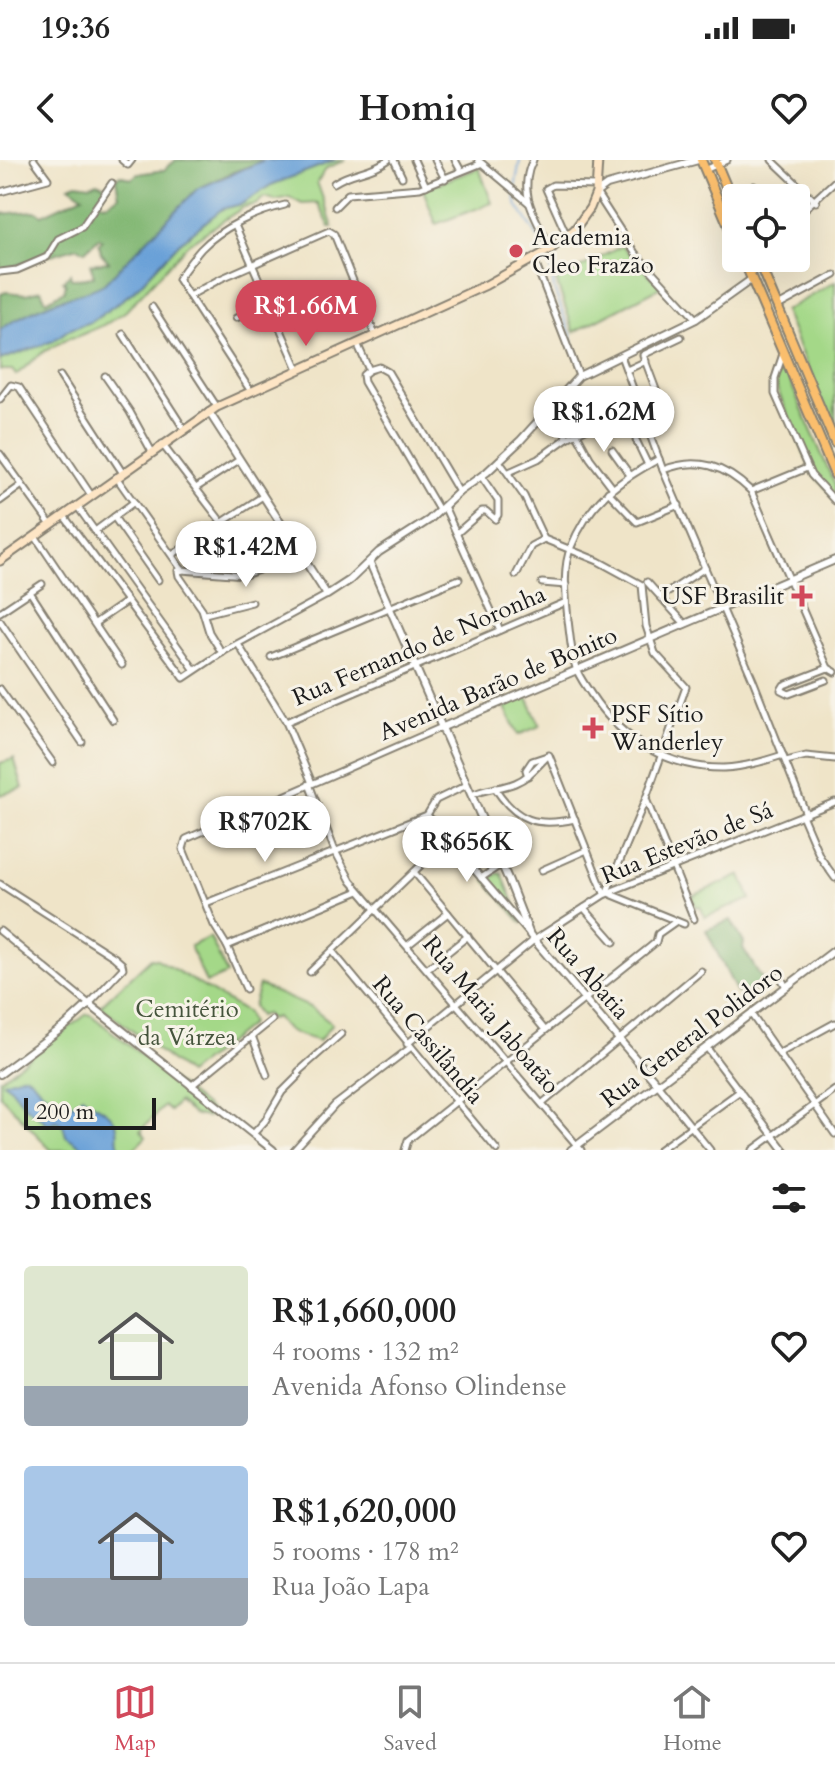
<!DOCTYPE html>
<meta charset="utf-8">
<style>
:root{--surface:#fff;--page:#f6f6f6;--text:#222;--muted:#767676;--line:#e0e0e0;--accent:#d1495b}
body{margin:0;font-family:Cardo,serif;background:var(--page);color:var(--text);height:100vh;display:flex;flex-direction:column;font-size:30px;white-space:nowrap}
*{box-sizing:border-box;margin:0}
p{font-size:26px;color:var(--muted)}
.icon{flex:none;width:44px;height:44px;fill:none;stroke:currentColor;stroke-width:2;stroke-linecap:round;stroke-linejoin:round}
.map{position:relative;height:990px;overflow:hidden}
.side{display:flex;flex-direction:column;background:var(--surface);flex:1}
.side>*{flex:none}
.buttons{position:absolute;left:722px;top:24px;display:grid;gap:16px}
.buttons a{display:grid;place-items:center;width:88px;height:88px;border-radius:8px;background:var(--surface);box-shadow:0 8px 32px #0002;font-size:40px}
.scale{position:absolute;left:24px;bottom:20px;width:132px;box-sizing:border-box;padding-left:8px;border:4px solid #1c1c1c;border-top:0;font-size:22px;line-height:28px;white-space:nowrap;color:#1c1c1c;-webkit-text-stroke:6px #f7f3e8;paint-order:stroke}
.price{position:absolute;translate:-50% -68px;padding:0 18px;border-radius:28px;background:#fff;color:#222;font-size:26px;line-height:52px;filter:drop-shadow(0 2px 4px #0008)}
.price::after{content:'';position:absolute;left:50%;top:48px;width:24px;height:18px;margin-left:-12px;background:inherit;clip-path:polygon(0 0,100% 0,50% 100%)}
.price.active{background:var(--accent);color:#fff}
ul{padding:0;list-style:none}
li{display:flex;align-items:center;gap:24px;height:200px;padding:0 24px}
li span{display:grid;place-items:center;flex:none;width:224px;height:160px;border-radius:8px;color:#555}
li>.icon{margin-inline-start:auto}
span .icon{width:96px;height:96px;fill:#fffc;stroke-width:1}
li b{font-size:34px}
h2{display:flex;justify-content:space-between;align-items:center;height:96px;padding:0 24px;font-size:34px}
.status{display:flex;justify-content:space-between;align-items:center;height:56px;padding:0 40px;background:var(--surface);direction:ltr}
.status svg{height:22px;fill:currentColor}
header{display:flex;justify-content:space-between;align-items:center;height:104px;padding:0 24px;background:var(--surface);font-size:36px;font-weight:700}
.menu{display:flex;justify-content:space-around;align-items:center;height:112px;border-top:2px solid var(--line);background:var(--surface);font-size:22px;color:var(--muted)}
.menu a{display:grid;justify-items:center;gap:4px}
.menu .active{color:var(--accent)}
.map>svg:first-child{display:block}
</style>
<div class="status"><b>19:36</b><svg viewBox="0 0 49 12"><path d="M0 12V9h3v3zM5 12V6h3v6zM10 12V3h3v9zM15 12V0h3v12zM26 1h20v11H26zM47 4h2v5h-2z"/></svg></div>
<header><svg class="icon" aria-label="back" viewBox="0 0 24 24"><path d="M15 5l-7 7 7 7"/></svg>Homiq<svg class="icon" aria-label="heart" viewBox="0 0 24 24"><path d="M12 20l-8-8c-3-5 5-10 8-4 3-6 11-1 8 4z"/></svg></header>
<div class="map">
<svg width="835" height="990" viewBox="0 0 835 990">
<rect width="100%" height="100%" fill="#f7f3e8"/>
<filter id="ink" filterUnits="userSpaceOnUse"><feTurbulence type="fractalNoise" baseFrequency=".0125" numOctaves="2"/><feDisplacementMap in="SourceGraphic" scale="16" xChannelSelector="R" yChannelSelector="G"/><feConvolveMatrix kernelMatrix="1 2 1 2 8 2 1 2 1" color-interpolation-filters="sRGB"/></filter>
<filter id="wash" filterUnits="userSpaceOnUse"><feTurbulence type="fractalNoise" baseFrequency=".006" numOctaves="4" result="noise"/><feDisplacementMap in="SourceGraphic" scale="32" xChannelSelector="R" yChannelSelector="G"/><feGaussianBlur stdDeviation="1.8" result="paint"/><feColorMatrix in="noise" values="0 0 0 0 0 0 0 0 0 0 0 0 0 0 0 0 0 1.4 0 .05"/><feComposite in="paint" operator="in"/></filter>
<g filter="url(#wash)">
<rect width="100%" height="100%" fill="#efe4c8"/>
<g fill="#a4d888" stroke="#607a52" stroke-width="2">
<polygon points="336,0 345,0 327,8 317,22 333,67 330,67 318,43 302,44 289,37 276,40 264,37 257,44 244,47 188,84 126,151 106,164 76,177 69,178 43,192 16,215 12,210 0,210 0,200 53,181 68,170 93,161 134,131 179,83 222,49 242,44 271,25"/>
<polygon points="479,8 492,43 436,64 423,29"/>
<polygon points="622,86 661,127 574,172 556,120"/>
<polygon points="835,122 835,276 784,151"/>
<polygon points="782,203 835,325 835,338 813,314 777,229 776,220"/>
<polygon points="527,537 540,566 518,575 505,547"/>
<polygon points="14,599 23,628 0,635 0,603"/>
<polygon points="499,713 502,714 523,764 485,720"/>
<polygon points="741,715 751,739 705,757 700,746 696,747 692,736"/>
<polygon points="210,777 227,814 206,823 190,786"/>
<polygon points="151,798 157,799 247,853 251,864 188,914 100,846"/>
<path d="M259,825L312,848L332,864L319,881C298,874 290,876 276,857L270,859L265,854L259,856L253,846Z"/>
<polygon points="87,854 91,855 214,953 207,957 194,955 178,942 170,951 164,946 141,970 146,977 133,990 51,990 0,935 0,919"/>
</g>
<g fill="#83b874" stroke="#506a48" stroke-width="2">
<path d="M176,0H266L233,12L197,29L104,124C90,132 77,134 62,139C40,147 19,156 0,170L1,134L6,132L26,134L41,130L46,141L64,131L66,124L63,121L70,114L71,119C80,118 84,120 94,116L90,104L109,102L101,93L99,84L102,80L99,78L85,91L78,87L0,110V54L35,51L42,55L83,36L69,26L77,23L90,25L97,22L107,26L99,42L106,44L119,36L116,19L120,15L131,19L138,14L164,10Z"/>
<polygon points="731,760 744,783 743,788 767,827 764,830 737,833 706,770"/>
</g>
<g fill="#6ba1d8" stroke="#445e7a" stroke-width="2">
<path d="M264,0H336L271,25L242,44L222,49L179,83L134,131L93,161L68,170L53,181L0,200V170C19,156 40,147 62,139C77,134 90,132 104,124L197,29Z"/>
<path d="M24,915C34,918 35,926 43,932C52,938 63,942 73,944L82,936C93,946 110,949 116,964C120,973 114,981 121,990H102L98,987L96,990L84,988L66,976L63,965L56,961L48,964L25,946L11,928L3,922Z"/>
</g>
<g fill="none" stroke-linecap="round" stroke-linejoin="round">
<g stroke="#6ba1d8" stroke-width="2">
<polyline points="520,0 515,28 516,43 546,89"/>
<polyline points="549,95 554,129 573,181"/>
</g>
</g>
</g>
<g filter="url(#ink)">
<g fill="none" stroke-linecap="round" stroke-linejoin="round">
<g stroke="#868072" stroke-width="9">
<g id="minor">
<polyline points="122,0 128,5 132,0"/>
<polyline points="394,0 402,17"/>
<polyline points="414,0 426,26"/>
<polyline points="435,0 445,19"/>
<polyline points="455,0 461,11"/>
<polyline points="478,0 529,43"/>
<path d="M533,0C516,33 537,60 551,89"/>
<polyline points="772,0 816,42"/>
<polyline points="705,10 727,0"/>
<path d="M334,23C352,11 370,13 388,0"/>
<polyline points="754,26 759,38"/>
<polyline points="0,32 48,19 34,0"/>
<polyline points="597,34 635,93 696,159"/>
<polyline points="335,47 348,34 420,28 480,4"/>
<polyline points="796,57 835,21"/>
<polyline points="235,65 298,209"/>
<polyline points="567,76 546,29 553,25 597,26"/>
<polyline points="534,100 579,216"/>
<polyline points="0,112 17,110 47,97 58,79 82,67 112,23"/>
<polyline points="189,136 220,119 329,71 334,74 375,175"/>
<polyline points="778,146 835,115"/>
<polyline points="152,147 217,247"/>
<polyline points="236,158 269,144"/>
<polyline points="123,174 184,269"/>
<polyline points="357,183 369,210"/>
<polyline points="783,194 775,218 775,234 811,315 835,341"/>
<polyline points="621,196 663,310 753,520 806,654"/>
<polyline points="369,210 363,215 364,222 439,350"/>
<polyline points="369,210 379,207 388,212 459,332"/>
<polyline points="627,210 646,201"/>
<polyline points="60,216 122,312"/>
<polyline points="105,216 130,252 152,292"/>
<path d="M250,230L178,119C185,109 193,98 201,89C222,67 256,52 285,45"/>
<polyline points="658,235 643,195 681,177"/>
<polyline points="0,239 11,225 19,227 91,335"/>
<polyline points="553,244 567,278"/>
<polyline points="577,274 590,298 612,327"/>
<polyline points="636,280 648,305"/>
<polyline points="162,284 258,410"/>
<polyline points="612,290 630,315"/>
<polyline points="0,294 51,365"/>
<path d="M659,299C618,321 589,342 571,387C562,408 566,437 568,460C570,475 571,493 576,508C579,517 586,526 591,534C620,579 670,609 724,608C745,607 764,601 783,595"/>
<polyline points="499,301 524,336 544,379 598,401 642,425 646,466 655,493 686,527 646,638 606,734"/>
<path d="M663,310C698,296 725,306 751,331L828,508"/>
<polyline points="509,312 538,299 567,278 640,243"/>
<polyline points="481,316 498,341 498,355 495,359"/>
<polyline points="116,317 182,410"/>
<polyline points="196,328 239,300"/>
<polyline points="751,331 807,308"/>
<polyline points="608,332 637,362 679,345"/>
<polyline points="0,341 22,325"/>
<polyline points="77,346 194,509"/>
<polyline points="444,346 500,470"/>
<polyline points="64,356 184,518 226,490 327,435"/>
<polyline points="114,357 158,420"/>
<polyline points="95,371 134,342"/>
<polyline points="457,373 482,351 486,351 495,359"/>
<polyline points="35,376 122,505"/>
<polyline points="172,395 263,336"/>
<polyline points="182,410 245,415 258,410 295,385"/>
<polyline points="182,410 178,411 179,416 202,449 209,472 222,493"/>
<polyline points="516,415 531,386 544,379"/>
<polyline points="647,422 685,464"/>
<polyline points="542,423 566,425"/>
<polyline points="30,432 113,560"/>
<polyline points="661,437 705,408"/>
<polyline points="0,452 42,424"/>
<polyline points="205,454 252,442"/>
<polyline points="0,461 82,582"/>
<polyline points="95,463 127,441"/>
<polyline points="238,484 286,562 312,623"/>
<polyline points="271,497 459,419"/>
<polyline points="828,508 835,512"/>
<polyline points="826,520 789,534 781,530 784,525 828,508"/>
<polyline points="0,529 53,603"/>
<polyline points="286,562 566,442"/>
<polyline points="786,601 806,596 835,599"/>
<polyline points="528,616 526,610 532,601 547,596"/>
<polyline points="309,624 335,691 351,721 581,990"/>
<path d="M495,628C517,662 537,667 575,659"/>
<path d="M472,635C485,628 501,629 515,623C530,617 538,605 549,595L604,733"/>
<polyline points="646,639 694,759"/>
<polyline points="427,655 528,772"/>
<polyline points="802,655 820,697 835,718"/>
<polyline points="542,710 587,690"/>
<polyline points="414,712 545,870"/>
<polyline points="481,718 502,704"/>
<polyline points="0,724 114,797 122,804 123,808 89,844 0,771"/>
<polyline points="608,733 684,764"/>
<polyline points="206,743 427,655 436,640 467,625"/>
<polyline points="584,748 614,782"/>
<polyline points="408,785 448,753"/>
<polyline points="227,786 359,731"/>
<polyline points="333,792 497,990"/>
<polyline points="428,808 468,776"/>
<polyline points="310,812 448,679"/>
<polyline points="780,816 786,827"/>
<polyline points="246,829 227,786 214,765 183,689 186,679 442,567"/>
<polyline points="751,854 835,974"/>
<polyline points="252,876 267,915"/>
<polyline points="407,884 534,780 607,733 835,642"/>
<polyline points="707,888 784,990"/>
<polyline points="780,893 835,863"/>
<polyline points="658,925 710,990"/>
<polyline points="191,926 272,860"/>
<polyline points="543,943 701,811"/>
<polyline points="253,974 265,961 282,932 299,915 298,912 341,874"/>
<polyline points="294,990 335,945 410,888"/>
<polyline points="405,990 408,980 650,787 656,782 658,774 675,762"/>
<polyline points="659,990 740,931"/>
<polyline points="753,990 835,930"/>
</g>
</g>
<g stroke="#868072" stroke-width="10">
<g id="tertiary">
<polyline points="596,33 607,25 698,0"/>
<polyline points="209,252 327,435 350,420 379,392 429,360 459,332 487,312 520,281 579,216 696,159 752,119"/>
<polyline points="370,403 509,721 530,775 658,925"/>
<polyline points="443,567 835,400"/>
<polyline points="0,914 66,865 89,844 273,990"/>
<polyline points="571,990 835,790"/>
</g>
</g>
<g stroke="#868072" stroke-width="11">
<polyline id="secondary" points="0,401 217,247 486,125 551,89 575,69 590,48 596,33 598,0"/>
</g>
<g stroke="#868072" stroke-width="12">
<g id="primary">
<polyline points="701,0 736,83"/>
<polyline points="715,0 736,50"/>
<polyline points="743,98 835,315"/>
<polyline points="757,98 835,283"/>
</g>
</g>
<use href="#minor" stroke="#fff" stroke-width="5"/>
<use href="#tertiary" stroke="#fff" stroke-width="6"/>
<use href="#secondary" stroke="#fde5c5" stroke-width="7"/>
<use href="#primary" stroke="#fabe6d" stroke-width="8"/>
</g>
</g>
<g fill="#d1495b" stroke="#f7f3e8" stroke-width="3">
<circle cx="516" cy="91" r="8"/>
<path d="M798 424h8v8h8v8h-8v8h-8v-8h-8v-8h8z"/>
<path d="M589 556h8v8h8v8h-8v8h-8v-8h-8v-8h8z"/>
</g>
<g text-anchor="middle" dominant-baseline="central" stroke-width="6" stroke-linejoin="round" paint-order="stroke">
<g font-size="24" fill="#1c1c1c" stroke="#f7f3e8" text-anchor="start">
<text x="532" y="77">Academia<tspan x="532" dy="28">Cleo Frazão</tspan></text>
<text x="784" y="436" text-anchor="end">USF Brasilit</text>
<text x="611" y="554">PSF Sítio<tspan x="611" dy="28">Wanderley</tspan></text>
</g>
<g font-size="24" fill="#1c1c1c" stroke="#f7f3e8">
<text transform="translate(419 486) rotate(-23)">Rua Fernando de Noronha</text>
<text transform="translate(498 524) rotate(-23)">Avenida Barão de Bonito</text>
<text transform="translate(687 683) rotate(-22)">Rua Estevão de Sá</text>
<text transform="translate(588 814) rotate(49)">Rua Abatia</text>
<text transform="translate(491 855) rotate(50)">Rua Maria Jaboatão</text>
<text transform="translate(692 876) rotate(-37)">Rua General Polidoro</text>
<text transform="translate(428 880) rotate(50)">Rua Cassilândia</text>
</g>
<g font-size="24" fill="#45543c" stroke="#f7f3e8">
<text x="187" y="849">Cemitério<tspan x="187" dy="28">da Várzea</tspan></text>
</g>
</g>
</svg>
<div class="buttons">
<a><svg class="icon" aria-label="locate" viewBox="0 0 24 24"><circle cx="12" cy="12" r="6"/><path d="M12 2v4M12 18v4M2 12h4M18 12h4"/></svg></a>
</div>
<div class="scale">200 m</div>
<b class="price active" style="left:306px;top:188px">R$1.66M</b>
<b class="price" style="left:604px;top:294px">R$1.62M</b>
<b class="price" style="left:246px;top:429px">R$1.42M</b>
<b class="price" style="left:265px;top:704px">R$702K</b>
<b class="price" style="left:467px;top:724px">R$656K</b>
</div>
<section class="side">
<h2>5 homes<svg class="icon" aria-label="filters" viewBox="0 0 24 24"><path d="M4 7h16M4 17h16"/><circle cx="9" cy="7" r="2"/><circle cx="15" cy="17" r="2"/></svg></h2>
<ul>
<li><span style="background:linear-gradient(#dfe7d0 75%,#9aa5b1 0)"><svg class="icon" aria-label="home" viewBox="0 0 24 24"><path d="M3 11l9-7 9 7M6 9v11h12V9"/></svg></span><div><b>R$1,660,000</b><p>4 rooms · 132 m²</p><p>Avenida Afonso Olindense</p></div><svg class="icon" aria-label="heart" viewBox="0 0 24 24"><path d="M12 20l-8-8c-3-5 5-10 8-4 3-6 11-1 8 4z"/></svg></li>
<li><span style="background:linear-gradient(#a9c7e8 70%,#9aa5b1 0)"><svg class="icon" aria-label="home" viewBox="0 0 24 24"><path d="M3 11l9-7 9 7M6 9v11h12V9"/></svg></span><div><b>R$1,620,000</b><p>5 rooms · 178 m²</p><p>Rua João Lapa</p></div><svg class="icon" aria-label="heart" viewBox="0 0 24 24"><path d="M12 20l-8-8c-3-5 5-10 8-4 3-6 11-1 8 4z"/></svg></li>
</ul>
</section>
<nav class="menu">
<a class="active"><svg class="icon" aria-label="map" viewBox="0 0 24 24"><path d="M3 6l6-2 6 2 6-2v14l-6 2-6-2-6 2zM9 4v14M15 6v14"/></svg>Map</a>
<a><svg class="icon" aria-label="saved" viewBox="0 0 24 24"><path d="M7 4h10v16l-5-4-5 4z"/></svg>Saved</a>
<a><svg class="icon" aria-label="home" viewBox="0 0 24 24"><path d="M3 11l9-7 9 7M6 9v11h12V9"/></svg>Home</a>
</nav>
